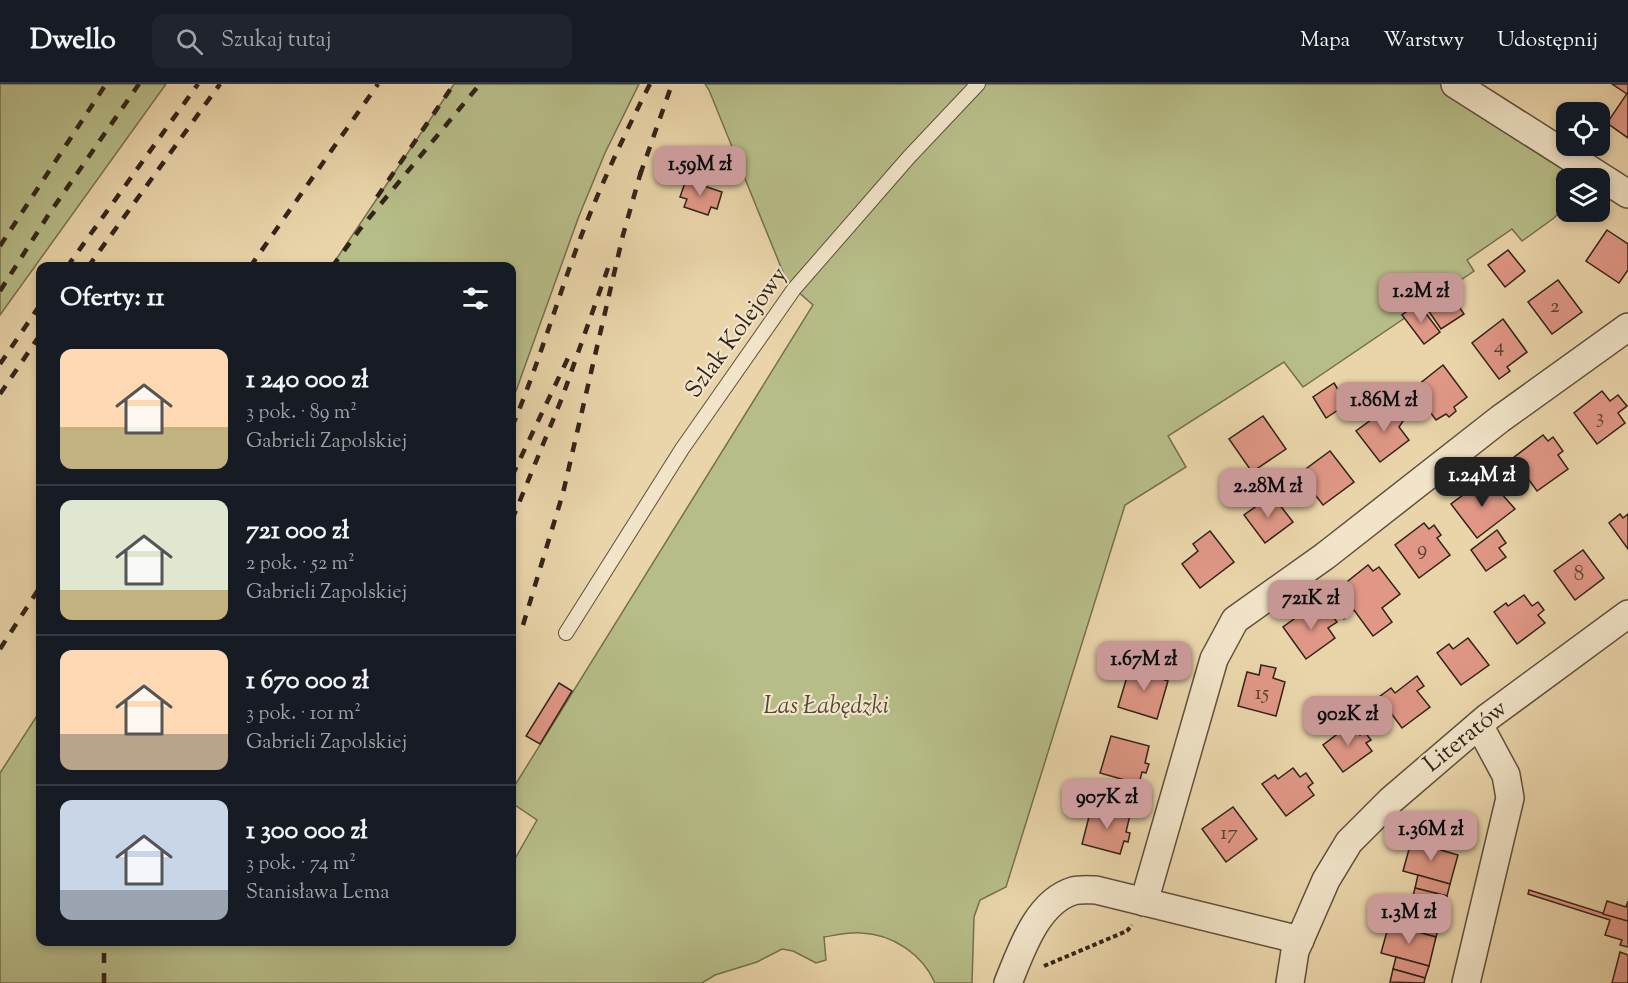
<!DOCTYPE html>
<html lang="pl">
<meta charset="utf-8">
<style>
:root{--surface:#171b24;--page:#20242c;--text:#f1f3f6;--muted:#9ea1a6;--line:#363941;--accent:#c59692}
body{margin:0;font-family:"Sorts Mill Goudy",serif;background:var(--page);color:var(--text);height:100vh;display:flex;flex-direction:column;font-size:22px;white-space:nowrap}
*{box-sizing:border-box;margin:0}
p{font-size:20px;color:var(--muted)}
.icon{flex:none;width:33px;height:33px;fill:none;stroke:currentColor;stroke-width:2;stroke-linecap:round;stroke-linejoin:round}
.map{position:relative;flex:1;overflow:hidden}
.side{position:absolute;left:36px;top:178px;width:480px;height:684px;display:flex;flex-direction:column;background:var(--surface);border-radius:12px;box-shadow:0 3px 9px #0003}
.side>*{flex:none}
.fabs{position:absolute;left:1556px;top:18px;display:grid;gap:12px}
.fabs a{display:grid;place-items:center;width:54px;height:54px;border-radius:12px;background:var(--surface);box-shadow:0 3px 9px #0003;font-size:30px}
.price{position:absolute;translate:-50% -51px;padding:0 14px;border-radius:12px;background:var(--accent);color:#111;font-size:20px;line-height:39px;filter:drop-shadow(0 2px 3px #0008)}
.price::after{content:'';position:absolute;left:50%;top:36px;width:18px;height:14px;margin-left:-9px;background:inherit;clip-path:polygon(0 0,100% 0,50% 100%)}
.price.selected{background:#222;color:#fff}
ul{padding:0;list-style:none}
li{display:flex;align-items:center;gap:18px;height:150px;padding:0 24px}
li+li{border-top:2px solid var(--line)}
li span{display:grid;place-items:center;flex:none;width:168px;height:120px;border-radius:12px;color:#555}
li>.icon{margin-inline-start:auto}
span .icon{width:72px;height:72px;fill:#fffc;stroke-width:1}
li b{font-size:26px}
h2{display:flex;justify-content:space-between;align-items:center;height:72px;padding:0 24px;font-size:26px}
header{display:flex;align-items:center;gap:36px;box-sizing:border-box;height:84px;padding:0 30px;background:var(--surface);border-bottom:2px solid var(--line)}
header strong{font-size:28px}
nav{display:flex;gap:33px;margin-inline-start:auto;font-size:21px}
.search{width:420px;height:54px;background:var(--page);display:flex;align-items:center;gap:15px;box-sizing:border-box;padding:0 21px;border-radius:12px;color:var(--muted);font-size:22px}
.map>svg:first-child{display:block}
</style>
<header>
<strong>Dwello</strong>
<div class="search"><svg class="icon" aria-label="search" viewBox="0 0 24 24"><circle cx="10" cy="10" r="6"/><path d="M15 15l6 6"/></svg>Szukaj tutaj</div>
<nav><a>Mapa</a><a>Warstwy</a><a>Udostępnij</a></nav>
</header>
<div class="map">
<svg width="1628" height="899" viewBox="0 0 1628 899">
<rect width="100%" height="100%" fill="#ead5aa"/>
<filter id="stains"><feTurbulence type="fractalNoise" baseFrequency=".00333" numOctaves="4"/><feColorMatrix values="0 0 0 0 .2 0 0 0 0 .09 0 0 0 0 .02 0 0 0 .5 -.17"/></filter>
<radialGradient id="worn" r=".72"><stop offset=".6" stop-color="#630" stop-opacity="0"/><stop offset="1" stop-color="#630" stop-opacity=".3"/></radialGradient>
<g fill="#b7bd88" stroke="#747050" stroke-width="1.5">
<polygon points="0,0 166,0 0,231"/>
<polygon points="454,0 639,0 605,69 579,132 512,318 512,183 331,183"/>
<path d="M705,0H1478L1585,94H1566V122L1554,134L1522,157L1512,145L1467,176L1474,187L1303,303L1284,278L1168,352L1186,383L1125,421L1006,803L980,816L974,833L972,899H935C923,871 893,850 861,849C849,848 836,851 824,853L826,876L816,879L793,867L782,865L757,878L715,891L702,899H0V689L40,627V858H512V780L537,736L512,719V706L813,221L787,198L709,6Z"/>
</g>
<g fill="#e09786" stroke="#322319" stroke-width="1.5">
<polygon points="1612,0 1628,0 1628,8 1627,10"/>
<polygon points="1628,8 1628,54 1607,39"/>
<polygon points="686,96 722,108 717,125 711,123 708,131 684,123 687,115 680,113"/>
<polygon points="1607,146 1628,160 1628,186 1619,199 1586,177"/>
<polygon points="1508,166 1525,187 1505,203 1488,181"/>
<polygon points="1558,196 1582,228 1552,250 1528,218"/>
<polygon points="1443,199 1464,230 1441,245 1421,216"/>
<polygon points="1418,219 1440,248 1424,260 1402,231"/>
<polygon points="1503,235 1527,268 1507,283 1510,287 1499,295 1472,259"/>
<polygon points="1443,281 1467,313 1454,323 1456,327 1449,333 1446,330 1436,336 1413,305"/>
<polygon points="1334,299 1347,320 1326,334 1313,313"/>
<polygon points="1602,307 1610,317 1618,311 1627,322 1618,329 1625,339 1597,360 1574,329"/>
<polygon points="1394,319 1405,334 1399,343 1409,356 1380,378 1356,347"/>
<polygon points="1263,332 1286,365 1252,388 1229,355"/>
<polygon points="1543,351 1548,357 1553,353 1563,367 1558,371 1568,385 1537,407 1513,374"/>
<polygon points="1330,367 1354,398 1323,421 1299,390"/>
<polygon points="1483,396 1487,402 1492,399 1515,425 1477,454 1451,420"/>
<polygon points="1272,411 1293,438 1265,459 1244,431"/>
<polygon points="1620,430 1623,434 1628,430 1628,465 1609,439"/>
<polygon points="1424,439 1429,445 1434,441 1441,451 1437,454 1450,471 1419,494 1395,461"/>
<polygon points="1497,446 1506,459 1499,464 1506,473 1486,487 1471,466"/>
<polygon points="1210,447 1234,478 1200,504 1182,480 1198,467 1193,460"/>
<polygon points="1583,466 1604,494 1575,516 1554,487"/>
<polygon points="1368,481 1373,487 1379,483 1400,510 1382,524 1392,538 1373,552 1354,526 1344,535 1328,513"/>
<polygon points="1524,511 1532,522 1538,518 1544,526 1538,531 1545,539 1517,560 1494,528 1506,519 1508,522"/>
<polygon points="1312,522 1319,532 1328,526 1337,538 1328,544 1335,554 1306,575 1283,543"/>
<polygon points="1468,554 1489,581 1461,601 1437,569 1449,560 1453,565"/>
<polygon points="1143,581 1164,587 1162,595 1168,597 1157,635 1118,623 1129,586 1141,589"/>
<polygon points="1261,581 1276,584 1273,594 1285,598 1276,632 1238,622 1247,588 1259,591"/>
<polygon points="1417,592 1424,602 1417,607 1430,623 1402,644 1379,613 1391,604 1395,609"/>
<polygon points="559,599 572,607 540,660 526,652"/>
<polygon points="1352,639 1360,651 1364,647 1371,656 1366,659 1372,667 1343,688 1323,661"/>
<polygon points="1111,652 1149,662 1145,679 1149,680 1146,689 1142,688 1139,700 1100,689"/>
<polygon points="1293,684 1300,693 1306,689 1313,699 1308,703 1314,711 1286,732 1262,700 1275,691 1278,695"/>
<polygon points="1092,721 1130,731 1126,748 1130,749 1128,758 1124,757 1120,770 1082,760"/>
<polygon points="1233,723 1257,755 1226,778 1202,745"/>
<polygon points="1411,758 1428,762 1431,760 1439,762 1441,766 1458,771 1450,800 1403,787"/>
<polygon points="1418,791 1450,800 1447,812 1415,804"/>
<polygon points="1415,804 1447,812 1444,825 1412,816"/>
<polygon points="1529,806 1628,837 1628,863 1620,861 1622,856 1605,851 1610,836 1528,810"/>
<polygon points="1396,812 1444,825 1436,853 1389,840"/>
<polygon points="1607,817 1626,823 1628,817 1628,837 1603,830"/>
<polygon points="1389,840 1436,853 1429,882 1381,869"/>
<polygon points="1620,868 1628,871 1628,899 1612,899"/>
<polygon points="1396,873 1429,882 1425,894 1393,885"/>
<polygon points="1393,885 1425,894 1424,899 1390,898"/>
</g>
<g fill="none" stroke-linecap="round" stroke-linejoin="round">
<g stroke="#60503d" stroke-width="16">
<polyline id="lane" points="566,549 682,365 794,205 909,73 978,0"/>
</g>
<g stroke="#60503d" stroke-width="30">
<g id="street">
<polyline points="1455,0 1628,110"/>
<polyline points="1144,818 1214,575 1235,536 1325,472 1500,335 1628,243"/>
<path d="M1008,899C1021,867 1037,818 1073,807C1080,805 1089,806 1096,806L1300,856"/>
<polyline points="1290,899 1295,867 1326,796 1349,758 1390,717 1488,633 1628,530"/>
<polyline points="1466,899 1510,714 1506,691 1479,641"/>
</g>
</g>
<polyline stroke="#322319" stroke-width="4" stroke-dasharray="4.5 3" stroke-linecap="butt" points="1044,882 1127,847 1132,841"/>
<use href="#lane" stroke="#f1e4c8" stroke-width="14"/>
<use href="#street" stroke="#f1e4c8" stroke-width="27"/>
<g stroke="#322319" stroke-width="4.5" stroke-dasharray="10 10" stroke-linecap="butt">
<polyline points="640,91 672,0"/>
<polyline points="377,113 454,0"/>
<polyline points="0,162 106,0"/>
<polyline points="67,183 198,0"/>
<polyline points="88,183 220,0"/>
<polyline points="250,183 378,0"/>
<polyline points="332,183 360,145 480,0"/>
<polyline points="0,207 49,130 139,0"/>
<polyline points="0,280 40,221"/>
<polyline points="0,310 40,251"/>
<path d="M512,343C537,284 555,223 577,163C598,107 623,53 650,0"/>
<polyline points="512,392 569,272"/>
<polyline points="512,436 562,314 608,184"/>
<polyline points="523,541 563,409 623,151 642,84"/>
<polyline points="0,565 40,503"/>
<polyline points="104,899 104,858"/>
</g>
</g>
<g text-anchor="middle" dominant-baseline="central" stroke-width="4.5" stroke-linejoin="round" paint-order="stroke">
<g font-size="21" fill="#5e4034">
<text x="1555" y="223">2</text>
<text x="1499" y="263">4</text>
<text x="1600" y="334">3</text>
<text x="1422" y="466">9</text>
<text x="1579" y="491">8</text>
<text x="1262" y="610">15</text>
<text x="1229" y="750">17</text>
</g>
<g font-size="24" fill="#322319" stroke="#f1e4c8">
<text transform="translate(737 249) rotate(-54)">Szlak Kolejowy</text>
<text transform="translate(1466 653) rotate(-39)">Literatów</text>
</g>
<g font-size="24" font-style="italic" fill="#534a35" stroke="#f1e4c8">
<text x="826" y="623">Las Łabędzki</text>
</g>
</g>
<rect width="100%" height="100%" filter="url(#stains)"/>
<rect width="100%" height="100%" fill="url(#worn)"/>
</svg>
<div class="fabs">
<a><svg class="icon" aria-label="locate" viewBox="0 0 24 24"><circle cx="12" cy="12" r="6"/><path d="M12 2v4M12 18v4M2 12h4M18 12h4"/></svg></a>
<a><svg class="icon" aria-label="layers" viewBox="0 0 24 24"><path d="M12 4l9 5-9 5-9-5zM3 14l9 5 9-5"/></svg></a>
</div>
<b class="price" style="left:700px;top:113px">1.59M zł</b>
<b class="price" style="left:1421px;top:240px">1.2M zł</b>
<b class="price" style="left:1384px;top:349px">1.86M zł</b>
<b class="price selected" style="left:1482px;top:424px">1.24M zł</b>
<b class="price" style="left:1268px;top:435px">2.28M zł</b>
<b class="price" style="left:1311px;top:547px">721K zł</b>
<b class="price" style="left:1144px;top:608px">1.67M zł</b>
<b class="price" style="left:1348px;top:663px">902K zł</b>
<b class="price" style="left:1107px;top:746px">907K zł</b>
<b class="price" style="left:1431px;top:778px">1.36M zł</b>
<b class="price" style="left:1409px;top:861px">1.3M zł</b>
<section class="side">
<h2>Oferty: 11<svg class="icon" aria-label="filters" viewBox="0 0 24 24"><path d="M4 7h16M4 17h16"/><circle cx="9" cy="7" r="2"/><circle cx="15" cy="17" r="2"/></svg></h2>
<ul>
<li><span style="background:linear-gradient(#ffd9b3 65%,#c2b280 0)"><svg class="icon" aria-label="home" viewBox="0 0 24 24"><path d="M3 11l9-7 9 7M6 9v11h12V9"/></svg></span><div><b>1 240 000 zł</b><p>3 pok. · 89 m²</p><p>Gabrieli Zapolskiej</p></div></li>
<li><span style="background:linear-gradient(#dfe7d0 75%,#c2b280 0)"><svg class="icon" aria-label="home" viewBox="0 0 24 24"><path d="M3 11l9-7 9 7M6 9v11h12V9"/></svg></span><div><b>721 000 zł</b><p>2 pok. · 52 m²</p><p>Gabrieli Zapolskiej</p></div></li>
<li><span style="background:linear-gradient(#ffd9b3 70%,#b9a48a 0)"><svg class="icon" aria-label="home" viewBox="0 0 24 24"><path d="M3 11l9-7 9 7M6 9v11h12V9"/></svg></span><div><b>1 670 000 zł</b><p>3 pok. · 101 m²</p><p>Gabrieli Zapolskiej</p></div></li>
<li><span style="background:linear-gradient(#c9d6e8 75%,#9aa5b1 0)"><svg class="icon" aria-label="home" viewBox="0 0 24 24"><path d="M3 11l9-7 9 7M6 9v11h12V9"/></svg></span><div><b>1 300 000 zł</b><p>3 pok. · 74 m²</p><p>Stanisława Lema</p></div></li>
</ul>
</section>
</div>
